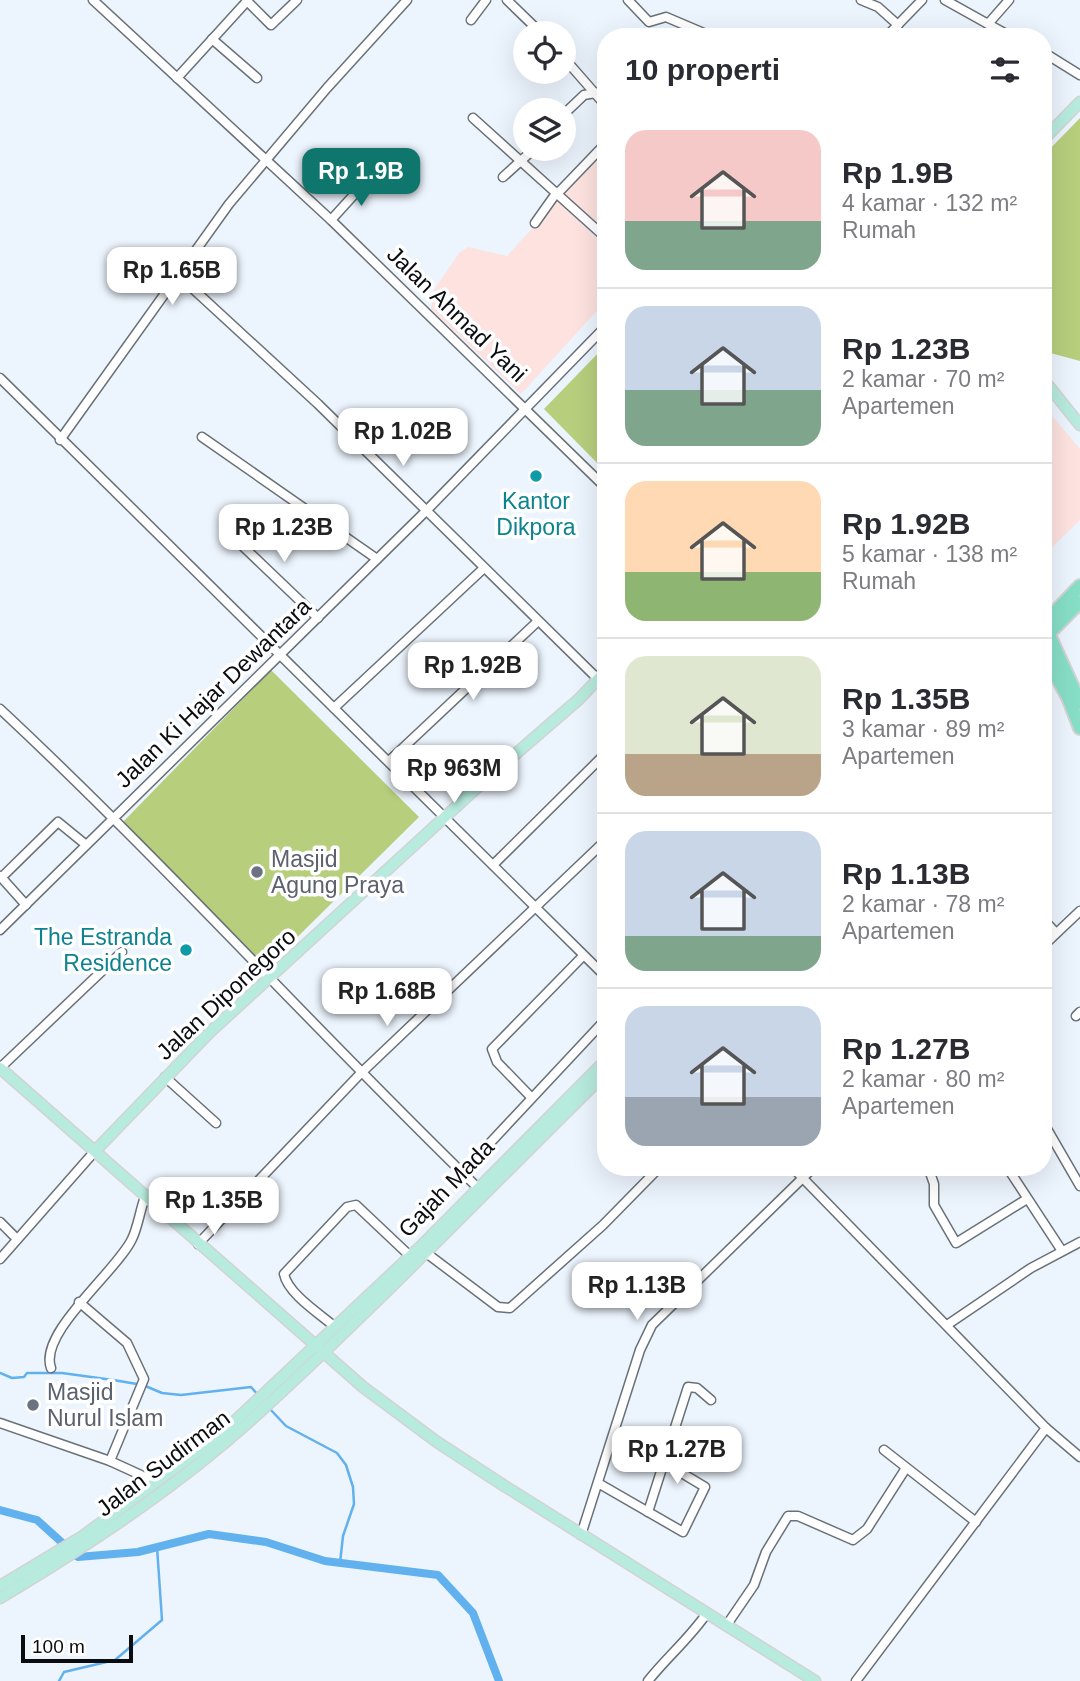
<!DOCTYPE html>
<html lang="id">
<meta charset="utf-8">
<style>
:root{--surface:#fff;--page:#f7f7f7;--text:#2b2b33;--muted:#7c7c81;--line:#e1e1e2;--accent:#0f766e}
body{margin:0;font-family:Helvetica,sans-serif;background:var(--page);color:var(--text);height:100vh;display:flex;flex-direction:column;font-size:26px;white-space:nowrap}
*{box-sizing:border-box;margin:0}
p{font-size:23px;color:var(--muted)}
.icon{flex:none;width:38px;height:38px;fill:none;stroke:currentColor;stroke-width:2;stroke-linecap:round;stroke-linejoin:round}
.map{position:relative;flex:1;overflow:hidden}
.drawer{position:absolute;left:597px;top:28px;width:455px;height:1148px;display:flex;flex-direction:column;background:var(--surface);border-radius:28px;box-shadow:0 7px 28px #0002}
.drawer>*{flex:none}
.buttons{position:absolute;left:513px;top:21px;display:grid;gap:14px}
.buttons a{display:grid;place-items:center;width:63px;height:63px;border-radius:50%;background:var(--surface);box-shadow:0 7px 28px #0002;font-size:35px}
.scale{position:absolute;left:21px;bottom:18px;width:112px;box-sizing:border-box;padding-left:7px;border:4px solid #0a0c0f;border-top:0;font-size:19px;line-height:24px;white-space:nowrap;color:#0a0c0f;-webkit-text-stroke:5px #fff;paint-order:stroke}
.price{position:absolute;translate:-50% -60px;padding:0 16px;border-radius:14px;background:#fff;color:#222;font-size:23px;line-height:46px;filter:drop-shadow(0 2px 4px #0008)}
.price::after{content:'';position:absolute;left:50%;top:42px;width:21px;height:16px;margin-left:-10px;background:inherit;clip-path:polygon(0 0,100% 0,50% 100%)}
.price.current{background:var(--accent);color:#fff}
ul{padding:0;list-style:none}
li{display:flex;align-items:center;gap:21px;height:175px;padding:0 28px}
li+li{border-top:2px solid var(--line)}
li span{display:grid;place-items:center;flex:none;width:196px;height:140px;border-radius:21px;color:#555}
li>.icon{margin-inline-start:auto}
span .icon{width:84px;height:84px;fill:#fffc;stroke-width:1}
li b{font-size:30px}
h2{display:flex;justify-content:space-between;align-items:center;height:84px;padding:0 28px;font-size:30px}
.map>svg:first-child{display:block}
</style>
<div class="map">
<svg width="1080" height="1681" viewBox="0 0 1080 1681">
<rect width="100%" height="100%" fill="#ecf4fd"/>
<g fill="#fde2df">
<polygon points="605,142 605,239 560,198"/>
<polygon points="557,201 605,246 605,302 521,394 431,309 434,290 459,253 468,247 507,256"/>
<polygon points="1043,405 1080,449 1080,520 1045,554"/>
</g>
<g fill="#b7ce7d">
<polygon points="1080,118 1080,361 1043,351 1043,156"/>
<polygon points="605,346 605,471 544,409"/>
<polygon points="271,670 419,817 267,967 122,823"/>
</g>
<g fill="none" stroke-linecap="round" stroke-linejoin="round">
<g stroke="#61b1ee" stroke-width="2.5">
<polyline points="0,1373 12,1378 24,1377 27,1373 62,1373 113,1380 143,1385 162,1393 181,1395 251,1387 258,1395"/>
<polyline points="269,1408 286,1426 337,1453 346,1465 353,1487 354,1504 343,1536 340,1563"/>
<polyline points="59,1681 64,1672 115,1660 162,1620 157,1547"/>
</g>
<polyline stroke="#61b1ee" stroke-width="8" points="0,1510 37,1520 78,1557 138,1552 209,1534 266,1542 325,1561 438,1575 473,1613 499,1681"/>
<g stroke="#697178" stroke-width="11">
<g id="minor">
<polyline points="93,0 331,220 606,488"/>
<polyline points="507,0 541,33"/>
<polyline points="628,0 649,22 666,17 713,37"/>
<polyline points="861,0 878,7 898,25"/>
<polyline points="945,0 988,24 1009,0"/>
<polyline points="247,1 271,25 297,0"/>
<polyline points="471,20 486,0"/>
<polyline points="988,24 1012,37"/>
<polyline points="886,37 922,0"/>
<polyline points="212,39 257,78"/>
<polyline points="1043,52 1080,75"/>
<polyline points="564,58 606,106"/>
<polyline points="177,78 248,0"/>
<polyline points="564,114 584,95 606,91"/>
<polyline points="473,118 606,238"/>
<polyline points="503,177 534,149"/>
<polyline points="558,193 606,143"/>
<polyline points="331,220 371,176"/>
<polyline points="535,223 557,192"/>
<polyline points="178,275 318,404 606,687"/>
<polyline points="0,378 606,977"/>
<polyline points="202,437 377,559"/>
<polyline points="60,440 229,204 327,88 407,0"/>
<polyline points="229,533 318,618"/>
<polyline points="1043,605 1052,615"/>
<polyline points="334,708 484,568"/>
<path d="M0,709C165,863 315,1030 476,1186"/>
<polyline points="389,761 537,622"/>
<polyline points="493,865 606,753"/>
<polyline points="0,876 26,905"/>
<polyline points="2,877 58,822 85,844"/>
<polyline points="1043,919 1056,933"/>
<polyline points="0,930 425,512 606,326"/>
<polyline points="1043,946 1080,911"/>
<polyline points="1076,1016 1080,1012"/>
<polyline points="0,1068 122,952"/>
<polyline points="165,1077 216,1123"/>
<polyline points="530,1096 497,1062 492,1049 583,956"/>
<polyline points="1043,1122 1080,1186"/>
<polyline points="490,1143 606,1019"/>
<polyline points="792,1167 1046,1428 856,1681"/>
<polyline points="928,1167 934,1184 934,1205 956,1243 1027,1199"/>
<polyline points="1007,1167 1062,1251"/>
<polyline points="0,1222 17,1239"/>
<polyline points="198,1244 360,1074 606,840"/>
<polyline points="421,1249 498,1307 510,1308 603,1225 660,1167"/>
<polyline points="0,1259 95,1151"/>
<polyline points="79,1302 127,1343 144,1379 110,1461"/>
<polyline points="947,1325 1031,1268 1080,1242"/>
<path d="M335,1327C320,1314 288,1294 284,1274L347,1207L356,1205L410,1256"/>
<path d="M51,1368C38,1333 117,1271 132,1239C138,1227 140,1210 145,1197"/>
<polyline points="0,1423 110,1461 156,1482"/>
<polyline points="1046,1428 1080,1457"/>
<polyline points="884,1450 976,1522"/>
<polyline points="598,1483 683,1532 705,1487 665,1463"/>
<polyline points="648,1512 688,1387 697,1388 711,1400"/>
<polyline points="581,1535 640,1350 652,1325 814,1167"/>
<polyline points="726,1626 754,1585 766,1552 788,1516 798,1516 853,1540 867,1529 906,1468"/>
<path d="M648,1681C667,1657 689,1639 707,1613"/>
</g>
</g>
<g stroke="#d3d3d4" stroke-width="13">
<g id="major">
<polyline points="1043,140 1080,102"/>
<polyline points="1043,379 1080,425"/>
<polyline points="0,1068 363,1387 437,1442 503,1485 815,1681"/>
<polyline points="95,1151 210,1032 482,783 578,700 606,671"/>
<polyline points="0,1586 83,1536 220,1435 419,1248 606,1060"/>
<path d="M0,1598C92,1543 183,1483 262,1410C380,1302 491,1186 606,1073"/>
</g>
</g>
<g stroke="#d3d3d4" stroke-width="16">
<g id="highway">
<polyline points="1044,624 1080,703"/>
<polyline points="1043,625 1080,586"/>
<polyline points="1043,639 1080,602"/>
<polyline points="1043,652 1068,697 1080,728"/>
</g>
</g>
<use href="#minor" stroke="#fff" stroke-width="8"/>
<use href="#major" stroke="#b7ebdd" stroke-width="10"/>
<use href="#highway" stroke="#87dec7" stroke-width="12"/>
</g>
<g fill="#0f9aa8" stroke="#fff" stroke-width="2.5">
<circle cx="536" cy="476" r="7"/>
<circle cx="186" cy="950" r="7"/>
</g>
<g fill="#6b7280" stroke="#fff" stroke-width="2.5">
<circle cx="257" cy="872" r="7"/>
<circle cx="33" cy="1405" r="7"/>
</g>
<g text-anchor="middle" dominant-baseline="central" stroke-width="7" stroke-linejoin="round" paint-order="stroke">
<g font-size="23" fill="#0a0c0f" stroke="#fff">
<text transform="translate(457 314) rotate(44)">Jalan Ahmad Yani</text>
<text transform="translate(213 693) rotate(-44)">Jalan Ki Hajar Dewantara</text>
<text transform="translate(226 994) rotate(-43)">Jalan Diponegoro</text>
<text transform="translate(446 1188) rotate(-46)">Gajah Mada</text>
<text transform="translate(163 1463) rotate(-37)">Jalan Sudirman</text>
</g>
<g font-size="23" fill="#0d838f" stroke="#fff">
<text x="536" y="501">Kantor<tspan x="536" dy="26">Dikpora</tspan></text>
<text x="172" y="937" text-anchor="end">The Estranda<tspan x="172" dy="26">Residence</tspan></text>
</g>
<g font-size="23" fill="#5b616d" stroke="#fff" text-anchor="start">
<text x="271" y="859">Masjid<tspan x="271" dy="26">Agung Praya</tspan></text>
<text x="47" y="1392">Masjid<tspan x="47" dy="26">Nurul Islam</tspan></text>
</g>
</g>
</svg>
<div class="buttons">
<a><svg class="icon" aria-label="locate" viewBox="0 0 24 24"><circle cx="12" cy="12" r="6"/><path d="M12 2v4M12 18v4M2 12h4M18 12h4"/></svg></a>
<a><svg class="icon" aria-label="layers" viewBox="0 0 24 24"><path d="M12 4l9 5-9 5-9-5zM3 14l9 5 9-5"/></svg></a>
</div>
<div class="scale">100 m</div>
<b class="price current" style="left:361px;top:208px">Rp 1.9B</b>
<b class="price" style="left:172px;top:307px">Rp 1.65B</b>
<b class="price" style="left:403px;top:468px">Rp 1.02B</b>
<b class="price" style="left:284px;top:564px">Rp 1.23B</b>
<b class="price" style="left:473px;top:702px">Rp 1.92B</b>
<b class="price" style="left:454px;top:805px">Rp 963M</b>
<b class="price" style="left:387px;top:1028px">Rp 1.68B</b>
<b class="price" style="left:214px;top:1237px">Rp 1.35B</b>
<b class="price" style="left:637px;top:1322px">Rp 1.13B</b>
<b class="price" style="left:677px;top:1486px">Rp 1.27B</b>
<section class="drawer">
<h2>10 properti<svg class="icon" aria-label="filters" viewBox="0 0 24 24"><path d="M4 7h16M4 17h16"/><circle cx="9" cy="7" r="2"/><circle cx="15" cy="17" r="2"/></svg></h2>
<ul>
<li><span style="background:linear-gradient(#f6c9c9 65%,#7fa58c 0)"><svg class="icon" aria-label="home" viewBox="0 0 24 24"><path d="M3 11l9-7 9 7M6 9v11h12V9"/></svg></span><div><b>Rp 1.9B</b><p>4 kamar · 132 m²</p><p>Rumah</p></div></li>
<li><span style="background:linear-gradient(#c9d6e8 60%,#7fa58c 0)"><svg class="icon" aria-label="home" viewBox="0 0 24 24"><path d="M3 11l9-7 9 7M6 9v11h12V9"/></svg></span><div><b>Rp 1.23B</b><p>2 kamar · 70 m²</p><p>Apartemen</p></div></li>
<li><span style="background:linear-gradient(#ffd9b3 65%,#8fb573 0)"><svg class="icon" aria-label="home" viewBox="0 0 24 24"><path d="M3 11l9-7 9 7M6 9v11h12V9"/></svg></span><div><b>Rp 1.92B</b><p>5 kamar · 138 m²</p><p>Rumah</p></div></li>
<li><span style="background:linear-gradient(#dfe7d0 70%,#b9a48a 0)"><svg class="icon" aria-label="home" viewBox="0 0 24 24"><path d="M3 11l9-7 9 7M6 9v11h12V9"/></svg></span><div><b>Rp 1.35B</b><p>3 kamar · 89 m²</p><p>Apartemen</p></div></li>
<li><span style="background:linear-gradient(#c9d6e8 75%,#7fa58c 0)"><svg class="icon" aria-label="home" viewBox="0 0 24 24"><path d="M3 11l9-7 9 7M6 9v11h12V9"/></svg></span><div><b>Rp 1.13B</b><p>2 kamar · 78 m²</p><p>Apartemen</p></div></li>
<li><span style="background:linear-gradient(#c9d6e8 65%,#9aa5b1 0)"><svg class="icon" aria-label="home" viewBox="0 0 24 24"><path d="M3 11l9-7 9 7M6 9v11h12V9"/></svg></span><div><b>Rp 1.27B</b><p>2 kamar · 80 m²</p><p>Apartemen</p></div></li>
</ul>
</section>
</div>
